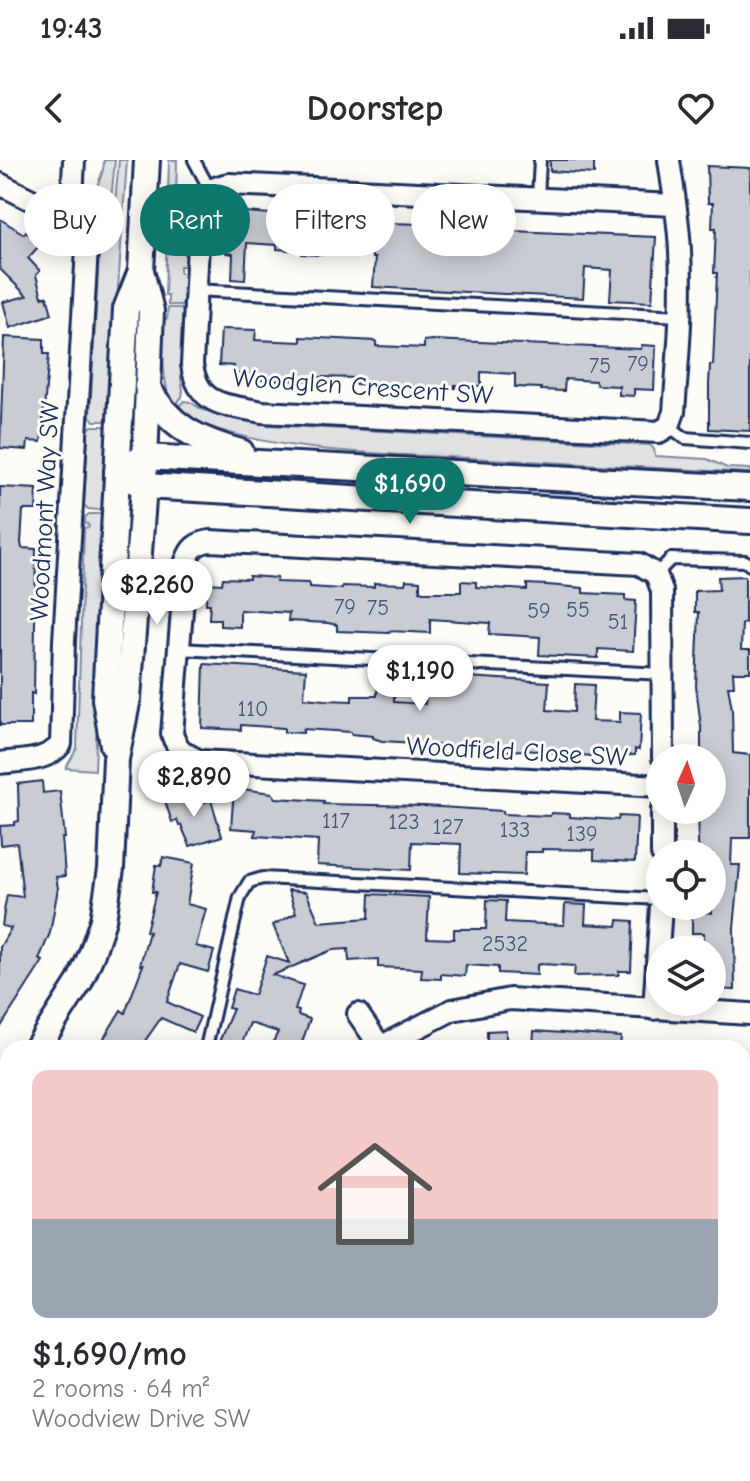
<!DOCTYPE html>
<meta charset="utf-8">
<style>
:root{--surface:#fff;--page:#f7f7f7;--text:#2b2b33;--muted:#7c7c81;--accent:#0f766e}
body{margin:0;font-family:"Comic Neue",sans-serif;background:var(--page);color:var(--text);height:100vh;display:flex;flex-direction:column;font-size:30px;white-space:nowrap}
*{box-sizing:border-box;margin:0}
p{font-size:26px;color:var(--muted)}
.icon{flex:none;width:44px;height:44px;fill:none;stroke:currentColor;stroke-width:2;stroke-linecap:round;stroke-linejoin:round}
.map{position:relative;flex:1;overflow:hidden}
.drawer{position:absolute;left:0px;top:880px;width:750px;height:442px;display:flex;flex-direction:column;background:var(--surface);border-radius:24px 24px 0 0;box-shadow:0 4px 20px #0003}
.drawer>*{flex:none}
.banner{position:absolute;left:24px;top:24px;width:702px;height:72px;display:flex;gap:16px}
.needle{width:52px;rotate:3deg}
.buttons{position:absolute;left:646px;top:584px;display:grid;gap:16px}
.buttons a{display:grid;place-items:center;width:80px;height:80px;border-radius:50%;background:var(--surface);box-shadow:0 4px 20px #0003;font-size:40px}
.price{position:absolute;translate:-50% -68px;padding:0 18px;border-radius:28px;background:#fff;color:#222;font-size:26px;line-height:52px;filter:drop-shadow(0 2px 4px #0008)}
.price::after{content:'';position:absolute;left:50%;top:48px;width:24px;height:18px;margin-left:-12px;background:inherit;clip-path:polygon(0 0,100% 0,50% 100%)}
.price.on{background:var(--accent);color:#fff}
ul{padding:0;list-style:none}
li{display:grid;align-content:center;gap:16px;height:424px;padding:0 32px}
li span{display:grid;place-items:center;height:248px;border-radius:16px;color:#555}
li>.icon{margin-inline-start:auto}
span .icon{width:144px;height:144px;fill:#fffc;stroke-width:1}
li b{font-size:34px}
.chip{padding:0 28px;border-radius:36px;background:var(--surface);box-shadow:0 4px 20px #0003;font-size:28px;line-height:72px}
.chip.on{background:var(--accent);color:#fff}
.status{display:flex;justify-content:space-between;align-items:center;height:56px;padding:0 40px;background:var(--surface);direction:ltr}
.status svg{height:22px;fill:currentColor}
header{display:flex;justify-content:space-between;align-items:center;height:104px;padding:0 32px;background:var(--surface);font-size:36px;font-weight:800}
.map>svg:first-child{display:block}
</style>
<div class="status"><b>19:43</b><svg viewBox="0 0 49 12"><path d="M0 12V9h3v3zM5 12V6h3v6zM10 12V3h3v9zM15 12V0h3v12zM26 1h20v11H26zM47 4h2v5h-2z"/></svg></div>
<header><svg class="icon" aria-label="back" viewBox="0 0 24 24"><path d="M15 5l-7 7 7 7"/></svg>Doorstep<svg class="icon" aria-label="heart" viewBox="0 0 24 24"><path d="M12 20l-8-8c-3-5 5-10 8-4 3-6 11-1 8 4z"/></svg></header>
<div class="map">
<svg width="750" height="1321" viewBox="0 0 750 1321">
<rect width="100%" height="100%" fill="#fdfcf7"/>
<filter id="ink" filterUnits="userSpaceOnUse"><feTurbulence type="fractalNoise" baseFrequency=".0125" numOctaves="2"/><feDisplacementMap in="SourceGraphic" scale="16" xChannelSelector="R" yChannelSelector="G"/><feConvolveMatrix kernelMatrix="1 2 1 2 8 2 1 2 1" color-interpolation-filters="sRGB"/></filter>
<g filter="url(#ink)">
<g fill="#e0e1e3" stroke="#7e88a0" stroke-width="2">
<path d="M104,0H115L110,51L98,57L93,56C86,35 105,21 104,0Z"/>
<polygon points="119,0 127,0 109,257 105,261 94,261 90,256 100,76 100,61 114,53"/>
<polygon points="169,0 177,0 176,35 186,37 190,41 186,106 180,106 180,113 186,114 184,140 181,145 168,145 168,135 165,135"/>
<path d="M168,148H180L184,153L181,219L183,230L182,237L176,244L171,243C161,216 163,188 164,159H167Z"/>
<path d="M184,241L190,242L203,250L268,265L650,285L654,289L655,296L707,299L727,308L750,309V313C657,308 563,303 470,298C388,294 248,293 178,252V247Z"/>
<polygon points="92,266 104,266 107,271 103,346 99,350 88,349 84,345 88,270"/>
<polygon points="178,310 613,330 614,339 579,340 240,320"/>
<polygon points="89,354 100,354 104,359 95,610 66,608 77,588 84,368 89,367 88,364 85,363 85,357"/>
</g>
<g fill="#c9ccd3" stroke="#1b2f5e" stroke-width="2">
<polygon points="550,0 594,0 594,14 550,11"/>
<polygon points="707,6 750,8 750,271 709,269 709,224 710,205 713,205 717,113 714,113 716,68 712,68 713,43 708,43"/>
<polygon points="232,51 284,55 323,54 323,59 350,61 350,58 390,58 390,63 421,64 422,62 464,62 464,66 512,71 656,77 652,142 610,140 612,110 585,108 583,138 373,127 375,98 372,98 372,95 322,88 321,95 302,94 302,91 277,89 277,85 247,83 245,120 232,119 233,94 226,93 227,53 232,53"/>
<polygon points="0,59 24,74 26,71 40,85 28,98 40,111 36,115 42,137 47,136 52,154 10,168 3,142 27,136 0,109"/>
<polygon points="221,169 256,170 255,180 301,182 301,177 376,181 376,186 402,187 424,188 424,181 432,180 641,189 642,185 656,186 654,230 634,229 634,236 619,235 619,226 597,225 595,221 565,219 564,231 541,230 541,228 515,227 515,214 481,212 481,226 455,225 455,228 355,224 356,218 320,217 320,221 261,220 261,215 234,214 234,206 219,205"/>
<polygon points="4,177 44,179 44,194 49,194 41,282 28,281 27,290 0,288"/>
<polygon points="0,327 37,329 36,350 23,350 21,383 22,388 36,389 34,534 31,533 31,565 0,565"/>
<polygon points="249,416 277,418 276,422 309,423 309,427 342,429 342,426 374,427 374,423 405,424 406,420 420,421 420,431 423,432 461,432 461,421 476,422 476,427 527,430 527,424 547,425 583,428 583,433 625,435 625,440 636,441 633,491 598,489 598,498 539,495 540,477 489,474 490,463 430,459 430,473 389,471 389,473 337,471 337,465 328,463 288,461 289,453 240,450 240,467 220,466 220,459 209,459 210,444 206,444 207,423 222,424 223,418 249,419"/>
<polygon points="745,416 745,463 742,463 741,490 750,490 750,512 733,512 734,526 728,526 732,549 733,593 750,595 750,678 732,678 731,705 740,705 734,768 735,830 712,829 712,788 704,788 704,773 692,773 692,751 712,753 712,694 699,694 698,682 699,650 712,650 712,598 701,598 701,567 696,526 699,452 695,452 695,431 719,430 718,417"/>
<polygon points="204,504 306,510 304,538 325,540 352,541 352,536 377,536 378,512 395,513 394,542 425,544 427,515 484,518 549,522 547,550 574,552 575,524 594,525 592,561 620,562 620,552 641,553 639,590 635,589 635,595 592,596 525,590 503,591 461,586 416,585 416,583 382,581 373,578 373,576 351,574 351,572 303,569 303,573 284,572 284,568 241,565 241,570 202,568"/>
<polygon points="42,621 43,633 60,631 65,678 62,678 65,716 56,717 58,728 50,773 39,799 43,801 0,868 0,787 11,768 2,766 5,745 7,735 23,737 17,683 1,685 0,666 15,665 15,662 19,661 18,624"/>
<polygon points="234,628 272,633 276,638 324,641 323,644 424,646 503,651 503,654 550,656 551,653 570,654 570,657 618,660 619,656 637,657 635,702 594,700 594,690 542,689 542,692 525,692 524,715 460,713 461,684 412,682 411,710 317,705 318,680 255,676 256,670 231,668"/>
<polygon points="191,632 195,645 211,640 222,676 190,686 181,665 179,666 177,660 172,662 165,641"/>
<polygon points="163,697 194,703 187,744 206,749 196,786 214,791 208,812 180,804 167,842 200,857 193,872 161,858 140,888 98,888 121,850 125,853 143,805 140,805 149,772 146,771 156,732 152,732 156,705 161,706"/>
<polygon points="288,730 306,732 319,762 369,758 370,734 429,737 427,778 454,779 454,769 486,769 487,740 506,741 505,762 564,765 565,744 586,745 585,764 617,766 618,760 633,761 631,811 619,811 619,815 574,816 575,806 541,804 537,805 537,815 498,813 498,807 466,805 465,816 441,814 441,819 421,818 422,809 378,807 378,799 349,801 348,789 332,790 273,815 303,825 295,850 299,851 298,855 310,859 300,888 270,888 278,872 250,863 240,888 234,888 219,882 233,849 228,848 234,829 254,835 267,796 289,803 273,765 296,753"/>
<polygon points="506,870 506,888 487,888 487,871"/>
<polygon points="534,871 621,877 620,888 533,888"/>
</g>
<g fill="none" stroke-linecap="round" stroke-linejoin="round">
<g stroke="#1b2f5e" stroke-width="16">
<g id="service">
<polyline points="194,0 210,30"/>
<polyline points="538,38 540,0"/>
<polyline points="195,130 680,156"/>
<polyline points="669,266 685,278 750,283"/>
<polyline points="656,414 671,399 745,401 750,405"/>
<polyline points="179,489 663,514"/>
<polyline points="206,888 240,737 249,722 263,718 660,739"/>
<polyline points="742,965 750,965"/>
<polyline points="0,1097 8,1094"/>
<polyline points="742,1304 750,1297"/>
<polyline points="453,1314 456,1321"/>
<polyline points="698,1321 728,1314"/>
</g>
</g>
<g stroke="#1b2f5e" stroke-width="26">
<g id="minor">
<path d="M669,0C673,30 679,61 680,92C683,145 678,198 674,252L669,266L659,272L262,252C226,244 199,248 192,205L200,44C206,30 215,27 229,24L675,45"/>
<path d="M0,24L71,60L82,72L87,88L64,481L61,584C47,602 21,600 0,603"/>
<polyline points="71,60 74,0"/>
<path d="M660,626L200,601C185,594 177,590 172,574L186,401C191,388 196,383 210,381L639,404L656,414L662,431L663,598"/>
<polyline points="662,694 662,650"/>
<polyline points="654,849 661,746"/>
<polyline points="358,854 380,886"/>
<polyline points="378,888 452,850 510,839 750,854"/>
<polyline points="0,1231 8,1238"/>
<polyline points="79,1314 84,1321"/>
<polyline points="572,1314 572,1321"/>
</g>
</g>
<g stroke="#1b2f5e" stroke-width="30">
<g id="tertiary">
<path d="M147,226C168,266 199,281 241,292"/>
<polyline points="117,312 144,297 750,328"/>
<polyline points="130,319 144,326 750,361"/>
<polyline points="113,585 105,539 126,149 141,111"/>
<polyline points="37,888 80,821 92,793 103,760 111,709 116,599 128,538 144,326 151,151 141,111 147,0"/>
<polyline points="0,928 8,921"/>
<polyline points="322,1314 323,1321"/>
</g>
</g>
<use href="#service" stroke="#fdfcf7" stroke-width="10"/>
<use href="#minor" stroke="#fdfcf7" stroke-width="20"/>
<use href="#tertiary" stroke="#fdfcf7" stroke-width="24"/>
</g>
</g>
<g text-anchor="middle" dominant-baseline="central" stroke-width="6" stroke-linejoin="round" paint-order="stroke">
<g font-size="22" fill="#46567b">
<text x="638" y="204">79</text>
<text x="600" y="206">75</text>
<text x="345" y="447">79</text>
<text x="378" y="448">75</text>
<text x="578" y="450">55</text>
<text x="539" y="451">59</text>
<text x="618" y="462">51</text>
<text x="253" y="549">110</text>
<text x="336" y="661">117</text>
<text x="404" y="662">123</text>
<text x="448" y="667">127</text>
<text x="515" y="670">133</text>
<text x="582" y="674">139</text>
<text x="505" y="784">2532</text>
</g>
<g font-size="26" fill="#1b2f5e" stroke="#fdfcf7">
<text transform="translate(363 227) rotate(4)">Woodglen Crescent SW</text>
<text transform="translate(45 351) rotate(-87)">Woodmont Way SW</text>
<text transform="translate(517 592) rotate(3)">Woodfield Close SW</text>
</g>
</g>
</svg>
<div class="buttons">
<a><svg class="needle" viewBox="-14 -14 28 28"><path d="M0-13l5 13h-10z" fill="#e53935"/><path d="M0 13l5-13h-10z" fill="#7c7c81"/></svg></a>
<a><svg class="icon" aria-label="locate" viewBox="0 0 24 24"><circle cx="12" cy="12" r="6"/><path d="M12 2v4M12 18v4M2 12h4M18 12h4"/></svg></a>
<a><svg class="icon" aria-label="layers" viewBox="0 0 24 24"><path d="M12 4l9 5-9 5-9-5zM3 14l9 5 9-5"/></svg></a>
</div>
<b class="price on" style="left:410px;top:366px">$1,690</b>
<b class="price" style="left:157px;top:467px">$2,260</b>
<b class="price" style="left:420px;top:553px">$1,190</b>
<b class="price" style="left:194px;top:659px">$2,890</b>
<div class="banner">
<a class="chip">Buy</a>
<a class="chip on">Rent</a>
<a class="chip">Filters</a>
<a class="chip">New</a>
</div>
<section class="drawer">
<ul>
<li><span style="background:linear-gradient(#f6c9c9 60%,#9aa5b1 0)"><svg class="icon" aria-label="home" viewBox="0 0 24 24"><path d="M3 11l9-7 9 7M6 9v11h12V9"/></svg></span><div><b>$1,690/mo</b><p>2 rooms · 64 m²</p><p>Woodview Drive SW</p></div></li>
</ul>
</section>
</div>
